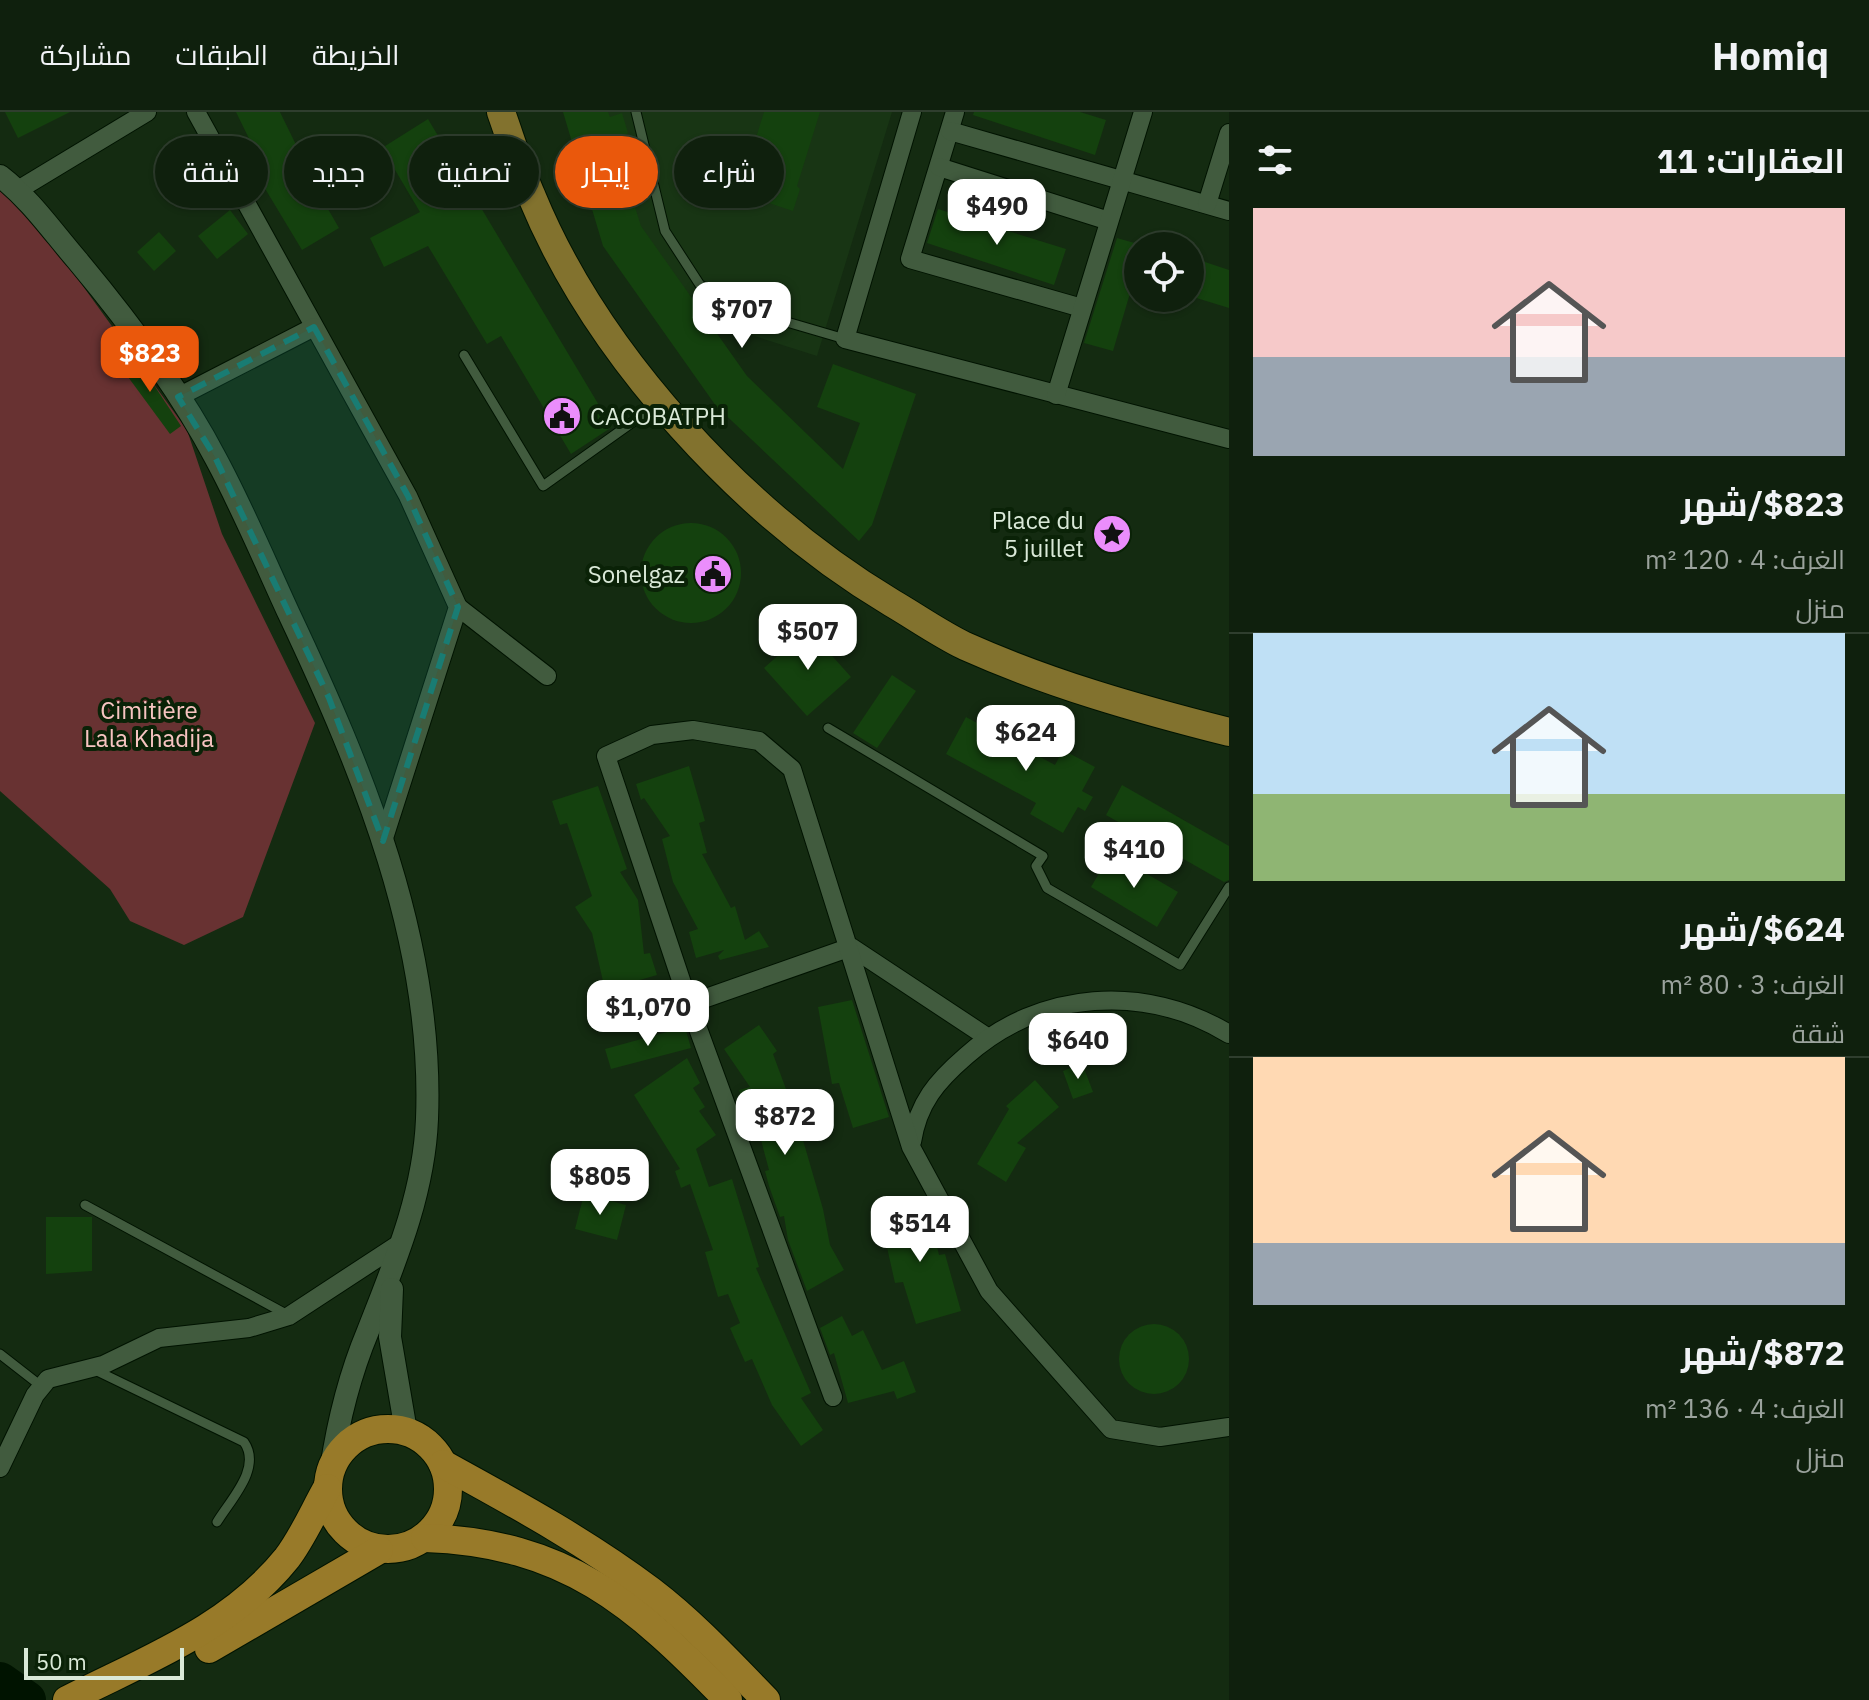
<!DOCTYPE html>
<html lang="ar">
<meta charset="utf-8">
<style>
:root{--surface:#0f200d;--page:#1d2d1b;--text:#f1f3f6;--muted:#9ba39d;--line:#2f3e2e;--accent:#ea580c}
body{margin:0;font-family:"IBM Plex Sans",Cairo,sans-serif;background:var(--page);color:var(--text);direction:rtl;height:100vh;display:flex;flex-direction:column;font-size:30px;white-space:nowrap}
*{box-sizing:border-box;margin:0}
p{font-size:26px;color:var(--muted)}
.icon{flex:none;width:44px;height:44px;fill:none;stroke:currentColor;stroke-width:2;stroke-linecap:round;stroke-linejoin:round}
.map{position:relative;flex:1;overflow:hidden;direction:ltr}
.sheet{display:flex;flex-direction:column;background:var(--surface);width:640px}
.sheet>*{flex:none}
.top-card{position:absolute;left:24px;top:24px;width:760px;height:72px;direction:rtl;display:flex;gap:16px}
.fabs{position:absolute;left:1124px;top:120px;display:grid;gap:16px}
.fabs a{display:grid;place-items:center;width:80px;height:80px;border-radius:50%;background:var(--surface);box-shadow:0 2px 6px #0004,0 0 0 2px var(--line);font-size:40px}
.scale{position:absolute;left:24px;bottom:20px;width:160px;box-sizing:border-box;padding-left:8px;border:4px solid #dae9d8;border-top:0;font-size:22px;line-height:28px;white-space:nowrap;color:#dae9d8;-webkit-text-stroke:6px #0a2207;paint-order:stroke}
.price{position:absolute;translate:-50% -68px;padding:0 18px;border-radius:16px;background:#fff;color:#222;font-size:26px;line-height:52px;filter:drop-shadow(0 2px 4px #0008)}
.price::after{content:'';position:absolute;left:50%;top:48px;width:24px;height:18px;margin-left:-12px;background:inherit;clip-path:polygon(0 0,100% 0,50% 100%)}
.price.on{background:var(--accent);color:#fff}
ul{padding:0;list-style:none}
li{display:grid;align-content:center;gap:16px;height:424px;padding:0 24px}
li+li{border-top:2px solid var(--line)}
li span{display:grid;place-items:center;height:248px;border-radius:0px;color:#555}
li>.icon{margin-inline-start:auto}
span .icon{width:144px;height:144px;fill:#fffc;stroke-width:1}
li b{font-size:34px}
h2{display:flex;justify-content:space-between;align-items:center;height:96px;padding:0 24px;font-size:34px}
.chip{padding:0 28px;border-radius:36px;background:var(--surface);box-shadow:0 2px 6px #0004,0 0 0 2px var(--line);font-size:28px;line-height:72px}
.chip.on{background:var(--accent);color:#fff}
header{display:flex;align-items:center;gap:48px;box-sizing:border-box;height:112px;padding:0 40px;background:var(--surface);border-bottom:2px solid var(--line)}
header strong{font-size:38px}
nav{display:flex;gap:44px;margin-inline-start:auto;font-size:28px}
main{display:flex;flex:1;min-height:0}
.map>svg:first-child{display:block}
</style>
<header>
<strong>Homiq</strong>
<nav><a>الخريطة</a><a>الطبقات</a><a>مشاركة</a></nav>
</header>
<main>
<section class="sheet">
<h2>العقارات: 11<svg class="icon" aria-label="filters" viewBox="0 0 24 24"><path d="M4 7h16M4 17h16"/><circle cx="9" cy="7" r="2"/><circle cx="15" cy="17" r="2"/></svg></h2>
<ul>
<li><span style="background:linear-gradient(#f6c9c9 60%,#9aa5b1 0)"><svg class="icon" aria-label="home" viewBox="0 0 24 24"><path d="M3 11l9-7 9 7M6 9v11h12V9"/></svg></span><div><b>$823/شهر</b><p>الغرف: 4 · 120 m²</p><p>منزل</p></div></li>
<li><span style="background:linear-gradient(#bfe0f5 65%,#8fb573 0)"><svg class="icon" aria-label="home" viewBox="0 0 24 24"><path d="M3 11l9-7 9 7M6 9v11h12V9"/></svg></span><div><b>$624/شهر</b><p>الغرف: 3 · 80 m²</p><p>شقة</p></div></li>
<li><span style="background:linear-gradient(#ffd9b3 75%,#9aa5b1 0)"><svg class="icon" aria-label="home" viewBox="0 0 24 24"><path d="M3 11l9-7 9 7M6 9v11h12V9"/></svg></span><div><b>$872/شهر</b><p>الغرف: 4 · 136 m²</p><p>منزل</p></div></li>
</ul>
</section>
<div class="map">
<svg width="1229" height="1588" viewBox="0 0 1229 1588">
<rect width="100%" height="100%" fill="#142b11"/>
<polygon fill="#183514" points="607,0 892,0 817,244 745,221 688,182 638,122"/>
<polygon fill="#683232" points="0,76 33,105 187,318 222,422 315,611 243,805 184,833 130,809 110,777 0,679"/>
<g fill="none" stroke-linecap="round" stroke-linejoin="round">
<polyline stroke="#001300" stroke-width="38" points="0,1569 27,1588"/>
</g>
<g fill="#14410e">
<polygon points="5,0 70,0 18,26"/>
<polygon points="236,0 280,0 302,45 308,42 326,73 317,78 339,116 302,138 252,55 260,49"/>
<polygon points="563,0 608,0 610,5 622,1 628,21 620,27 628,53 622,55 641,114 747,264 843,357 860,311 817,295 833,252 916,282 872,413 859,429 716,294 603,134"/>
<polygon points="764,0 820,0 797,74 800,77 793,99 732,79 738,59 746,58"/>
<polygon points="974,0 1080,0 1106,8 1095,43 973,3"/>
<polygon points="428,7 612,315 571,342 501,224 487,232 428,134 384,155 370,126 420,100 382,36"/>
<polygon points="938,97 1066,137 1054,173 927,131"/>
<polygon points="230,98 248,122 217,147 198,124"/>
<polygon points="159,120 176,139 154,159 137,140"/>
<polygon points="1117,126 1138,132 1138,154 1113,239 1084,231"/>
<polygon points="1190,145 1229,158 1229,196 1190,184"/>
<polygon points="134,243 181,314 170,322 120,254"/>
<circle cx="691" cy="461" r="50"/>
<polygon points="808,517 851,565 807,604 764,556"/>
<polygon points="892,563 916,579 877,636 853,621"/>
<polygon points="966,605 1055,653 1063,638 1095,655 1082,679 1093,685 1085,699 1078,695 1063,721 1030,702 1036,691 946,642"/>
<polygon points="689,654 705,709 699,711 707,741 702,742 731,796 735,794 745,828 759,819 769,835 720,848 718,844 724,838 696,846 689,820 698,817 673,770 662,727 670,724 644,686 641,688 636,672"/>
<polygon points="1122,673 1229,734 1229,768 1224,770 1106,703"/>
<polygon points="598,674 627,757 620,760 638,788 644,842 650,841 657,863 605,878 592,821 575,795 592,784 567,711 560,713 552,689"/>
<polygon points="1111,741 1178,780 1157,815 1091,775"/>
<polygon points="852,888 889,1005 853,1016 839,971 832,972 818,895"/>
<polygon points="759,913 777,939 773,942 796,1004 823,1097 830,1133 844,1158 807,1179 788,1128 784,1104 780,1105 769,1074 765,1059 769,1058 757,1013 752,1014 739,978 750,975 724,937"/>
<polygon points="685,915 691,936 611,957 605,937"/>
<polygon points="687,946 700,971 693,976 705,995 699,999 716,1023 696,1037 709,1075 732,1067 759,1155 756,1156 811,1281 801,1286 823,1318 801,1334 772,1293 752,1247 745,1250 730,1216 740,1211 728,1182 718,1185 705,1140 713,1138 690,1072 681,1076 675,1059 680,1057 634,983"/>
<polygon points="1082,951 1093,980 1073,987 1063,959"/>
<polygon points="1035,968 1059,995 1017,1031 1026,1036 1006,1070 977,1052 1009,997 1006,994"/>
<polygon points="584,1082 626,1093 617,1128 575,1117"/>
<polygon points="927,1093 939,1143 945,1142 961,1199 916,1212 903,1170 895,1171 880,1104"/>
<polygon points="46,1105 92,1105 92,1159 46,1162"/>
<polygon points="842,1204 852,1224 863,1218 882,1258 904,1249 916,1280 897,1287 894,1279 848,1291 834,1241 830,1243 820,1216"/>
<circle cx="1154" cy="1247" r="35"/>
</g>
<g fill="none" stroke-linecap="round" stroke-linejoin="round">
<g stroke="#001300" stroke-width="11">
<g id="service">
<polyline points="636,0 665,119 700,173 780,208 845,227"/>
<polyline points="464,243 543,374 658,292"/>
<polyline points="828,616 1043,744 1036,754 1047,776 1180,853 1229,775"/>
<polyline points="85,1093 286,1202"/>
<polyline points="0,1242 41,1274"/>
<path d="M95,1258L244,1330C262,1356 231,1387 217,1410"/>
</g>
</g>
<g stroke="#001300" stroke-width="20">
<g id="minor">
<polyline points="196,0 408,384 458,495 383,729"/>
<polyline points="912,0 845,227 1229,327"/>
<polyline points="955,0 910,147 1082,196"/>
<polyline points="950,19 1229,99"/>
<polyline points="939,55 1109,109"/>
<polyline points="18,78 147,0"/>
<polyline points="1207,92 1229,21"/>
<polyline points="1056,283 1143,0"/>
<polyline points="178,285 314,215"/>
<polyline points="458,495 547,564"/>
<polyline points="689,892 851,835 987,925"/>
<path d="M912,1030C918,991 937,969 966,944C1040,878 1145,871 1229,922"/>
<polyline points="833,1285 689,892 606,644 652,623 693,618 759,629 792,657 911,1035 989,1179 1111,1317 1160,1325 1229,1315"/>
<polyline points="0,1356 35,1283 48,1267 103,1253 159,1226 249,1216 289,1204 402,1130"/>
</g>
</g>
<g stroke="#001300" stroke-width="24">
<g id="tertiary">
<path d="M0,64C30,87 52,119 77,148C128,209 179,276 216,347C243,397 265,450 289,502C363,659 434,830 427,1007C424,1082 395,1150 368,1219C350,1262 338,1310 331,1357"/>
<polyline points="392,1177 390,1225 406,1319"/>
</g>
</g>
<g stroke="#001300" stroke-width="30">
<path id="primary" d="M501,0C511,28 520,58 532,85C598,245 745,403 892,491C916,505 940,522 965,534C1050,572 1138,597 1229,620"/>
</g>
<g stroke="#001300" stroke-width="30">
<g id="trunk">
<circle cx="388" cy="1377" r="60"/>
<path d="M443,1352C514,1391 586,1430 651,1479C693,1511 729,1550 766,1588"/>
<path d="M425,1426C566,1431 634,1491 728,1588"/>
<polyline points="209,1537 379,1438"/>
<path d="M67,1588C145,1548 230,1517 287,1446C303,1425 314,1399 327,1376"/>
</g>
</g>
<use href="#service" stroke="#415b3e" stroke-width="9"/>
<use href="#minor" stroke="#415b3e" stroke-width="18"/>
<use href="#tertiary" stroke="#415b3e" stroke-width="22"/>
<use href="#primary" stroke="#82722e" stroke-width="28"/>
<use href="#trunk" stroke="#987a29" stroke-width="28"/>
</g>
<path fill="#197c73" fill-opacity="0.2" stroke="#197c73" stroke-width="6" stroke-dasharray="16 10" stroke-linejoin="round" d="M314,215L408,384L458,495L383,729L329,586L215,345L178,285Z"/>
<defs>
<g id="civic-disc" transform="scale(2)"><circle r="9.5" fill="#eb8dfc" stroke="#0a2207"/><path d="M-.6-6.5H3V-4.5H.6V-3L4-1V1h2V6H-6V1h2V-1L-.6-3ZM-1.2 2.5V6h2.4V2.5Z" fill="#111"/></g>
<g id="sight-disc" transform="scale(2)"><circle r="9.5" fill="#eb8dfc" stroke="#0a2207"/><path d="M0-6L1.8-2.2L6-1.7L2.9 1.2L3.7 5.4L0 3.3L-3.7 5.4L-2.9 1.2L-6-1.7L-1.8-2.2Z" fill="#111"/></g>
</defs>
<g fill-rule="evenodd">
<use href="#civic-disc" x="562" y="304"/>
<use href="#sight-disc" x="1112" y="422"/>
<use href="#civic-disc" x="713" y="462"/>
</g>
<g text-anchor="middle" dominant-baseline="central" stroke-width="8" stroke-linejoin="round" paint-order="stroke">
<g font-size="24" fill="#dae9d8" stroke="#0a2207" text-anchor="end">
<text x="590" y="304" text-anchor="start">CACOBATPH</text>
<text x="1084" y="408">Place du<tspan x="1084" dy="28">5 juillet</tspan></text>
<text x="685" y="462">Sonelgaz</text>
</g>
<g font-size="24" fill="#f7c4c1" stroke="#0a2207">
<text x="149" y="598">Cimitière<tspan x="149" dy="28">Lala Khadija</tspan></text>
</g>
</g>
</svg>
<div class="fabs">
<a><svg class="icon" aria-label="locate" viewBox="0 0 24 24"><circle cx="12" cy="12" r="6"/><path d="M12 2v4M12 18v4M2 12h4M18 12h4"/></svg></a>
</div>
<div class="scale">50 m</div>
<b class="price" style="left:997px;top:135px">$490</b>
<b class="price" style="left:742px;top:238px">$707</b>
<b class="price on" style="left:150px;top:282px">$823</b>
<b class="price" style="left:808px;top:560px">$507</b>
<b class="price" style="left:1026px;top:661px">$624</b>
<b class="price" style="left:1134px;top:778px">$410</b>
<b class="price" style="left:648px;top:936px">$1,070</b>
<b class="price" style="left:1078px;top:969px">$640</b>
<b class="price" style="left:785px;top:1045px">$872</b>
<b class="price" style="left:600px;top:1105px">$805</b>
<b class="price" style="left:920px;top:1152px">$514</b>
<div class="top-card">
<a class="chip">شراء</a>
<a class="chip on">إيجار</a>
<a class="chip">تصفية</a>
<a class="chip">جديد</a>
<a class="chip">شقة</a>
</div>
</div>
</main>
